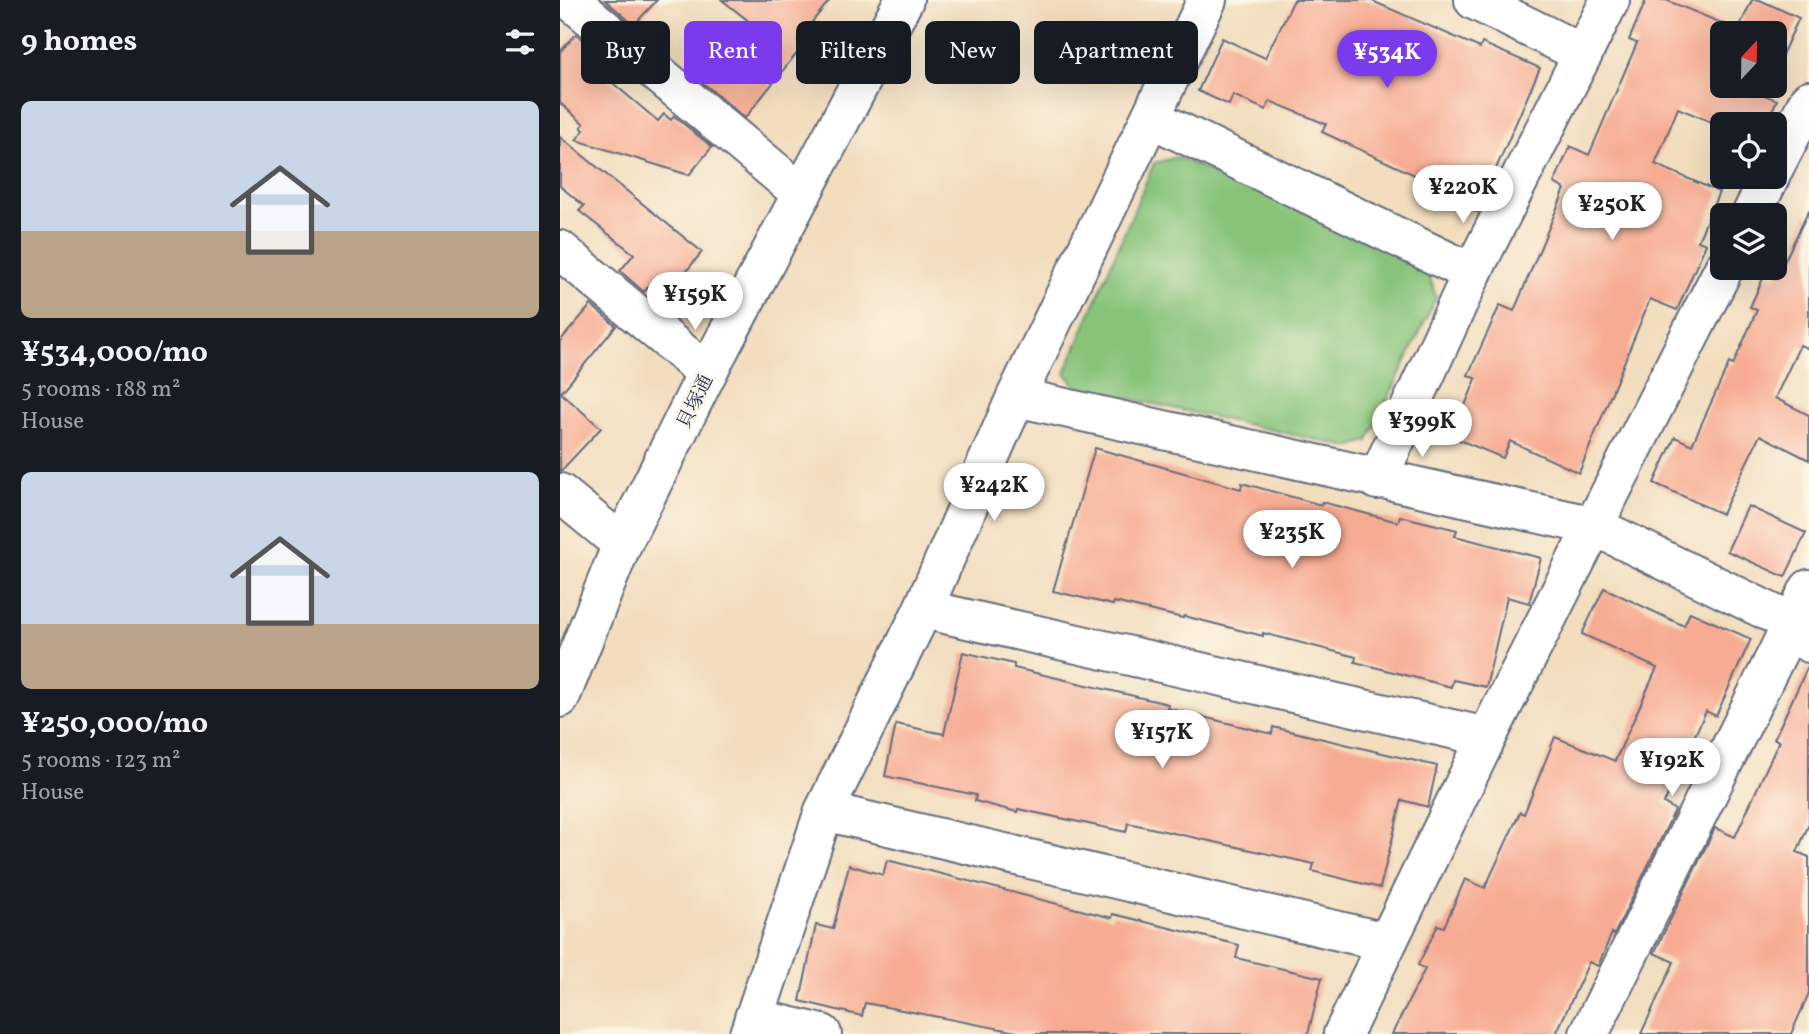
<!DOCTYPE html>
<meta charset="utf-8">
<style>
body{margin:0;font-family:Vollkorn,"Noto Serif JP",serif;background:#20242c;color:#f1f3f6;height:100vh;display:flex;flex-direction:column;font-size:26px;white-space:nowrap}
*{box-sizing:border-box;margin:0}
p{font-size:23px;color:#9ea1a6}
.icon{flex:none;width:38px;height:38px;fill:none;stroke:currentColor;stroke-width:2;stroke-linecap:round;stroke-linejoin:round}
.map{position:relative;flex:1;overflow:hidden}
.details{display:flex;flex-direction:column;background:#171b24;width:560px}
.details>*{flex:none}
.guide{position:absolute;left:21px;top:21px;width:665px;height:63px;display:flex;gap:14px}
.needle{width:46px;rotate:22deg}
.tools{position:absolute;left:1150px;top:21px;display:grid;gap:14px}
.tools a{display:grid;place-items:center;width:77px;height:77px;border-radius:10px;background:#171b24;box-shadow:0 7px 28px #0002;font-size:35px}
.price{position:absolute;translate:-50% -60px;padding:0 16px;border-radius:24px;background:#fff;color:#222;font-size:23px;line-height:46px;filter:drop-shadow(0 2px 4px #0008)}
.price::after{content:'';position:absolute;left:50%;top:42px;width:21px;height:16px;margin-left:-10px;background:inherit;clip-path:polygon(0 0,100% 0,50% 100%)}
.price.active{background:#7c3aed;color:#fff}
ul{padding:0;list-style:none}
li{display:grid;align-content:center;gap:14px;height:371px;padding:0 21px}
li span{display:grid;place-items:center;height:217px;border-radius:10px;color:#555}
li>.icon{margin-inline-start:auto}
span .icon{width:126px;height:126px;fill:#fffc;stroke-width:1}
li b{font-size:30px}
h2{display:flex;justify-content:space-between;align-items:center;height:84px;padding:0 21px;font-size:30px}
.tag{padding:0 24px;border-radius:10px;background:#171b24;box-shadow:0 7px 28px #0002;font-size:24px;line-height:63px}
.tag.active{background:#7c3aed;color:#fff}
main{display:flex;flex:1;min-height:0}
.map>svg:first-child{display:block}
.green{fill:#87c47a;stroke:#517a6c;stroke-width:2}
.building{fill:#f7ab92}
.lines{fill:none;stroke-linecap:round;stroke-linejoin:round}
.minor-casing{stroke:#666c7f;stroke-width:42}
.minor{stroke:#fff;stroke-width:38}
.labels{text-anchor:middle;stroke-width:5;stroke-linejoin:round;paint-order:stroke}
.street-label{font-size:19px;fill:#1b2f5e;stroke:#fcf5e5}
</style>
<main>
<section class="details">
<h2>9 homes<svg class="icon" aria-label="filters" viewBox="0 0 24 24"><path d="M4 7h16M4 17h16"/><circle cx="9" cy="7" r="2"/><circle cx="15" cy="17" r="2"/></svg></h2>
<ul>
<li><span style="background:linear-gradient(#c9d6e8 60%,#b9a48a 0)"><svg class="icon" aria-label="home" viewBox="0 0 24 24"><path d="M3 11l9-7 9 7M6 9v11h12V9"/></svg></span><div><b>¥534,000/mo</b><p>5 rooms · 188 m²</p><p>House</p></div></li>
<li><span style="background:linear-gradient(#c9d6e8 70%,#b9a48a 0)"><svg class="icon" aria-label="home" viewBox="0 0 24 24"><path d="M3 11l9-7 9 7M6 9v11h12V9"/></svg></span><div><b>¥250,000/mo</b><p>5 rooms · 123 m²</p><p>House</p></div></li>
</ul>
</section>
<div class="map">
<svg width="1249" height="1034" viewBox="0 0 1249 1034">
<rect width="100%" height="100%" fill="#fcf5e5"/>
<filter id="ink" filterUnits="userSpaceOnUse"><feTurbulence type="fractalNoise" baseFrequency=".0143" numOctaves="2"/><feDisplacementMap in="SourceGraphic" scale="14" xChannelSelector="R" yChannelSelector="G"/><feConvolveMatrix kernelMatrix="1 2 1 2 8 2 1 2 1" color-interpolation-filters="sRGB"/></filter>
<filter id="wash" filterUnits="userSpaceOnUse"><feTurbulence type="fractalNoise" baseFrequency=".00686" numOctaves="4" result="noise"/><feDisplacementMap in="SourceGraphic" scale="28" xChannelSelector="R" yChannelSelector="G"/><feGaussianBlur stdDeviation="1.57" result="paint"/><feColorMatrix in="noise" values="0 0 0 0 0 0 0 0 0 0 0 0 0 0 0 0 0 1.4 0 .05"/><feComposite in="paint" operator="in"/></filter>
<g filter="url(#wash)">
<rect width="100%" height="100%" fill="#f2ddbd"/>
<path class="green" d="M617,157L867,266L876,298L808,441L789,447L517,387L505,373L594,163Z"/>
<g id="blocks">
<g class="building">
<path d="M45,0H97L74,25Z"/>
<path d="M162,0H270L238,39L244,44L185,118L142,82L191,23Z"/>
<path d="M734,0H810L920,48L922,43L980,68L917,212L853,184L857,176L762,132L766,124L710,101L706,110L673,95L669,105L638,91L662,38L705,58Z"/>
<path d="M1086,0H1106L1178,30L1192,0H1200L1239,18L1214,72V33H1162V86H1208L1204,95L1217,100L1206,124H1156L1118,108L1095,164L1159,192L1138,241L1146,244L1117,310L1090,299L1019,473L950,441L943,458L892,437L916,379L908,375L940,305L954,311L1005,189L994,183L1010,146L1029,155L1077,43L1069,40Z"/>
<path d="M16,34L46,58L36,69L98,121L104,114L111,120L114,116L152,147L129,175L16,140L24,130L21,127L24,124L0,103V52Z"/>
<path d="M0,137L142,252L104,299L89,286L84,292L60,271L74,254L19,211L24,206L0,186Z"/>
<path d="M1249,210V349L1240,345L1215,398L1249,415V460L1200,435L1162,514L1094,483L1115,437L1132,445L1169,363L1173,365L1197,310L1190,307L1205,274L1216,279Z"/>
<path d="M31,305L56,326L1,393L41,428L0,472V341Z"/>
<path d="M535,448L681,489L682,483L761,505L762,502L838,522L840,516L897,530L895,536L981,558L969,603L947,597L926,687L893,680L891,687L795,662L796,657L703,633V636L624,616L623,618L554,602L553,605L493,591Z"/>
<path d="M1188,506L1246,533L1225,577L1167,551Z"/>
<path d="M1044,588L1124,626L1130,612L1191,639L1156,716L1146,711L1104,803L1115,810L1054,935L1052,933L1038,966L1029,962L996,1034H832L865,969L858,965L878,925L884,927L905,879L925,888L960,812L964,814L995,737L1055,761L1097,668L1022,634Z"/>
<path d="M403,652L454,664V668L608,704L607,708L712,734L713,727L877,766L868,807L842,800L820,888L752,871L754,864L568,823L566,832L458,809L457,812L415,801L416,795L325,776L336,724L384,734Z"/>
<path d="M1249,664V824L1237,852L1249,857V993L1231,1034H1081L1114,962L1094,953L1155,828L1175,837L1219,741L1214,739Z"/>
<path d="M327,860L552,918L553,914L679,945L676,958L762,978L748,1034H467L305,1003L302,1016L240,1001L256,925L273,929L289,865L323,875Z"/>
</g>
</g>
</g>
<g filter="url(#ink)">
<use href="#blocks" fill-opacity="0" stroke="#666c7f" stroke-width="2"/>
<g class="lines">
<defs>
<g id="minor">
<path d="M10,0L242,194"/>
<path d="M914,0L1023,54"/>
<path d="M591,118L912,273"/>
<path d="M1214,168L1249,100"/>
<path d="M1191,215L1210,177"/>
<path d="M0,250L147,373"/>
<path d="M456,397L1034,526L1232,623L1249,643"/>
<path d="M817,480L912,273L1050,0"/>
<path d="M0,493L62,544"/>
<path d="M363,609L927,737"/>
<path d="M0,698L62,544L147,373L344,0"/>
<path d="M264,811L826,942"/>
<path d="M194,1018L262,1034"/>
<path d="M189,1034L264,811L363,609L456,397L647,0"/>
<path d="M783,1034L927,737L1164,268"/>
<path d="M1029,1034L1249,589"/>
</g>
</defs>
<use href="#minor" class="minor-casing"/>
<use href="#minor" class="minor"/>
</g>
</g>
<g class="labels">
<g class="street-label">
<text transform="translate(134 401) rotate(-64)" y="7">貝塚通</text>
</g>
</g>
</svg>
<div class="tools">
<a><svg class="needle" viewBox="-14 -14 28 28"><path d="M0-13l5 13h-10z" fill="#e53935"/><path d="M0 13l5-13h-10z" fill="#9ea1a6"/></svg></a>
<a><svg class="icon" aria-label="locate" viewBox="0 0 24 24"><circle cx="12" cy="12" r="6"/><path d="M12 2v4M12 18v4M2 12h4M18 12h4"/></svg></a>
<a><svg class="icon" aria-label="layers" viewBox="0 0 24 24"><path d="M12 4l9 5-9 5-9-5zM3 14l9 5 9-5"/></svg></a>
</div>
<b class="price active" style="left:827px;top:90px">¥534K</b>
<b class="price" style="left:903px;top:225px">¥220K</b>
<b class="price" style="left:1052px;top:242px">¥250K</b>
<b class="price" style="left:135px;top:332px">¥159K</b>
<b class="price" style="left:862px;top:459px">¥399K</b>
<b class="price" style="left:434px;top:523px">¥242K</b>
<b class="price" style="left:732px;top:570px">¥235K</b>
<b class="price" style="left:602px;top:770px">¥157K</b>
<b class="price" style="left:1112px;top:798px">¥192K</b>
<div class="guide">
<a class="tag">Buy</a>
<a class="tag active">Rent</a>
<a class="tag">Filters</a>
<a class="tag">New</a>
<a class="tag">Apartment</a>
</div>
</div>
</main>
